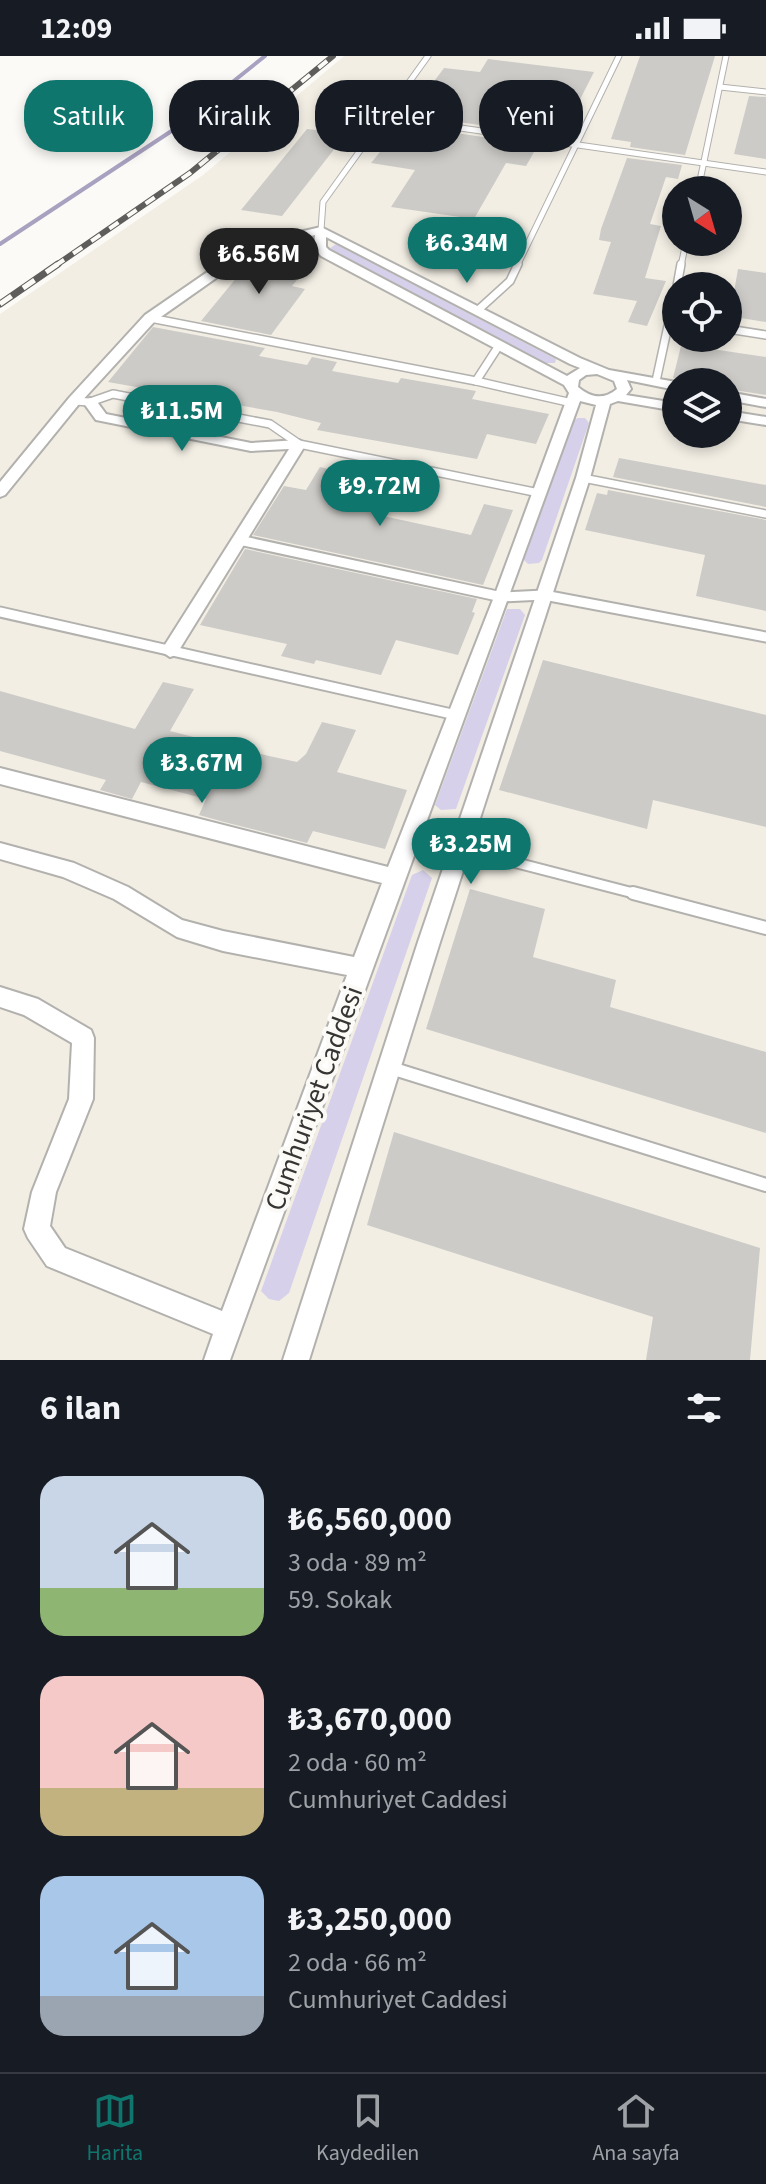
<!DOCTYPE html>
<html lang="tr">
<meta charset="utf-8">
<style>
body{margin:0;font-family:"Source Sans 3",sans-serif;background:#242831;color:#f1f3f6;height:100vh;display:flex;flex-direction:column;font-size:30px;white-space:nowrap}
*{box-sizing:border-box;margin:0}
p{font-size:26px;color:#9ea1a6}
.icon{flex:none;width:44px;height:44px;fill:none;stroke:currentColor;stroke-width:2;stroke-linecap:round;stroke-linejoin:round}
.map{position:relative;height:1304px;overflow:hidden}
.details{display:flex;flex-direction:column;background:#171b24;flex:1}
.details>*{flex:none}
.banner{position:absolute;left:24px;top:24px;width:718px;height:72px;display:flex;gap:16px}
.needle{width:52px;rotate:143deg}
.buttons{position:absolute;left:662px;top:120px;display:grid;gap:16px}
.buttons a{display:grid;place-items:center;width:80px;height:80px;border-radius:50%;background:#171b24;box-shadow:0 4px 12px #0003;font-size:40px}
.price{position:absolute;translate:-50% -68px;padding:0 18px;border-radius:28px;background:#0f766e;color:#fff;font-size:26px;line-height:52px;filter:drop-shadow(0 2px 4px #0008)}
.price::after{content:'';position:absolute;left:50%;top:48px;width:24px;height:18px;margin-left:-12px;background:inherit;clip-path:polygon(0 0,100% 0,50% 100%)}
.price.active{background:#222;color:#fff}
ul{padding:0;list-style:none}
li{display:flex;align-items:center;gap:24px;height:200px;padding:0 40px}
li span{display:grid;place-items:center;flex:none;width:224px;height:160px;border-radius:24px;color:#555}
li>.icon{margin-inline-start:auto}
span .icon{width:96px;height:96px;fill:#fffc;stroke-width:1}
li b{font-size:34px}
h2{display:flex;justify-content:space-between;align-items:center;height:96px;padding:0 40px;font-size:34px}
.pill{padding:0 28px;border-radius:32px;background:#171b24;box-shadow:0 4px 12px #0003;font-size:28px;line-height:72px}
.pill.active{background:#0f766e;color:#fff}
.status{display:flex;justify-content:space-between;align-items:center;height:56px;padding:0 40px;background:#171b24;direction:ltr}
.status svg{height:22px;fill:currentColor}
.menu{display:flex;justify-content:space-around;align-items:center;height:112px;border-top:2px solid #363941;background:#171b24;font-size:22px;color:#9ea1a6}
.menu a{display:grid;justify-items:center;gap:4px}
.menu .active{color:#0f766e}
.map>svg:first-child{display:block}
.built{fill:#f2eee4;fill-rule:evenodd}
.green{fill:#d6d0ea}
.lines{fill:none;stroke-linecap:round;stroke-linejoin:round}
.stream{stroke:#a8a1c0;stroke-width:4}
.building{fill:#cccbc7}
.service-far3-casing{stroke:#b2b1ae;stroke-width:7}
.service-far2-casing{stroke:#b2b1ae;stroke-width:10}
.service-far1-casing{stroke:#b2b1ae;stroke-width:13}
.service-casing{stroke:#b2b1ae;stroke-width:16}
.minor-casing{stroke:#b2b1ae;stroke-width:4}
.service-far3{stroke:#fff;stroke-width:5}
.service-far2{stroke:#fff;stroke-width:7}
.service-far1{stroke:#fff;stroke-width:9}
.service{stroke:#fff;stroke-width:12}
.minor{fill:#fff;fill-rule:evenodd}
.rail-far1-casing{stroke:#5e5d5c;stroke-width:6}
.rail-casing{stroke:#5e5d5c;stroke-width:7}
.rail-far1{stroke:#fbfaf6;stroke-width:4;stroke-dasharray:11;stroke-linecap:butt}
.rail{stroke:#fbfaf6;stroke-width:5;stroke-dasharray:14;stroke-linecap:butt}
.labels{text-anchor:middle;stroke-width:8;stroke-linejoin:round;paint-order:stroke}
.near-street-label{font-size:28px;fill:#363534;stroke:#fbfaf6}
</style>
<div class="status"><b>12:09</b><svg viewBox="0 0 49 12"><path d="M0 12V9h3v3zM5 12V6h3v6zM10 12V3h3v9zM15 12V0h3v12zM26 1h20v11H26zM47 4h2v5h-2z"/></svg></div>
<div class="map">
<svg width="766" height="1304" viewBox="0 0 766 1304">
<rect width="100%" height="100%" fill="#fbfaf6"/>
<path class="built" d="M344,0H766V1304H0V258L203,119ZM676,134H728V186H676ZM676,230H728V282H676ZM676,326H728V378H676Z"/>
<g class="green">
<path d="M336,188L556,303L555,307H542L329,193Z"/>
<path d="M578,362H585L589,367L542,504L539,507L528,508L523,503L572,365Z"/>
<path d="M507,553H520L525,559L456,753L441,754L435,749Z"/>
<path d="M423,814L432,822L289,1237L279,1245L269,1243L261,1235L412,819Z"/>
</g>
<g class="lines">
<path class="stream" d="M0,188L170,76L265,0"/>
</g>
<g class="building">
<path d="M640,0H715L685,99L630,91L631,86L611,83Z"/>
<path d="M488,3L594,16L567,69L551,66L544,78L409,59L444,12L480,16Z"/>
<path d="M355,28L382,32L282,160L241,154L307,73L316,74Z"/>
<path d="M749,40L766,41V103L734,98Z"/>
<path d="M402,69L538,89L526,110L506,107L474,163L391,151L415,114L371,107Z"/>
<path d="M627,102L682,109L678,123L666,121L650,168L661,170L645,222L666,225L647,270L628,266L637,245L593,238L611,186L599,184L601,173Z"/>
<path d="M256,198L310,208L292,230L305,233L271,279L201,265Z"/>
<path d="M738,213L766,217V266L728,260V235L734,236Z"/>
<path d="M153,271L265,292L259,300L307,309L312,301L337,306L332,315L398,327L401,322L476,335L472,343L549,358L536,388L487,378L477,403L317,374L321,367L277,356L108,326Z"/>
<path d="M683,282H708L705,292L766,301V339L728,333V326H690L673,322Z"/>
<path d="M619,402L766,429V451L613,421Z"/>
<path d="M320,411L399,429L383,460L471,479L484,448L513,454L483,529L253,479L284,430L306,434Z"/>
<path d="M608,434L766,464V555L696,540L705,499L585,474L597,437L607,439Z"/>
<path d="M245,493L477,543L472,556L475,557L458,599L396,584L381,619L316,604L314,608L281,600L287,588L200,569Z"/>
<path d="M543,604L766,659V771L653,744L647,773L499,734Z"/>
<path d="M163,626L194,633L170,675L269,700L297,706L306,698L322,666L356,674L337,716L407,734L385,793L313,775L307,787L224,766L199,759L206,743L141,726L132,743L100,734L106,724L0,695V635L135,673Z"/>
<path d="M470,833L545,853L533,901L616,924L610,951L766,996V1077L426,973Z"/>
<path d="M394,1076L760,1192L750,1304H646L653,1261L367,1169Z"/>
</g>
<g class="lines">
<defs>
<g id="service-far3">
<path d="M720,31L766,36"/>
<path d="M384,61L766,116"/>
<path d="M698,134L726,0"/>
<path d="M321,174L323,146L428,0"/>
<path d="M517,210L619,0"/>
<path d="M681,210L686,186"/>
</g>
<g id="service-far2">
<path d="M677,230L681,208"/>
<path d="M477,255L510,225L518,208"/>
<path d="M150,262L476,325L572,347"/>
<path d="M728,273L766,279"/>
<path d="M476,325L498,291"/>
<path d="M656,325L676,233"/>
<path d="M74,345L90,346L113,338L270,368L299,388L539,437"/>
<path d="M583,422L766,458"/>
</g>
<g id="service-far1">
<path d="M239,484L502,541L544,539L766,581"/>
<path d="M0,556L456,659"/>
<path d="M409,779L641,839"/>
</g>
<g id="service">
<path d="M633,837L766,872"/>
<path d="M391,1012L766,1129"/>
</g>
<g id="minor">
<path d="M321,171L580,302L609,314L676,326V334L627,324L631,333L626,339L676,347V355L618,345L610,348L590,422L440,886L309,1304H283L418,886L576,422L596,349L580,345L230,1304H204L213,1278L47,1210L28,1182L24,1173L32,1136L69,1043L72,987L24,959L0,951V931L38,943L91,974L94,982L93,1043L56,1136L50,1170L65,1192L222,1255L347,919L223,895L177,881L114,843L63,821L0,803V787L74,807L128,831L182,864L223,875L354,901L382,827L0,728V712L388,811L494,541L569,337L564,329L321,200L314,191L315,179L256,194L155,265L79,348L5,439L0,441V426L69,342L145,259L248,188ZM326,181L570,308L580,312L567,320L329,194L326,191ZM597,318L614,325L617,333C604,344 591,342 578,331L579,324L586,319Z"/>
<path d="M728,336L766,343V351L728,344Z"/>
<path d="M90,342L95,343L106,358L251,387L299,384L306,388L176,599L170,601L161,595L289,393L251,395L96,364L83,346Z"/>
<path d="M728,355L766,361V369L728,363Z"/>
</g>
</defs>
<use href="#service-far3" class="service-far3-casing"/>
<use href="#service-far2" class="service-far2-casing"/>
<use href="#service-far1" class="service-far1-casing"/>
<use href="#service" class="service-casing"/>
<use href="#minor" class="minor-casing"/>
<use href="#service-far3" class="service-far3"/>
<use href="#service-far2" class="service-far2"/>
<use href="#service-far1" class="service-far1"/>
<use href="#service" class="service"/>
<use href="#minor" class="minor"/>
<defs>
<path id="rail-far1" d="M55,210L190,117L333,0"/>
<path id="rail" d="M0,248L58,208"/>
</defs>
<use href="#rail-far1" class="rail-far1-casing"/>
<use href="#rail" class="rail-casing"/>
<use href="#rail-far1" class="rail-far1"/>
<use href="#rail" class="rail"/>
</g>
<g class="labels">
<g class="near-street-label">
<text transform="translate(313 1042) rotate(-70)" y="10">Cumhuriyet Caddesi</text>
</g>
</g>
</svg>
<div class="buttons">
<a><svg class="needle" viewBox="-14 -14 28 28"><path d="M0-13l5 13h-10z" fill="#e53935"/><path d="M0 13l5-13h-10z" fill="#9ea1a6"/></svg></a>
<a><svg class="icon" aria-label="locate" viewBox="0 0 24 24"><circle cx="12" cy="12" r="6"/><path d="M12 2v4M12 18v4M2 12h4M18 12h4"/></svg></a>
<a><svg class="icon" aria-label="layers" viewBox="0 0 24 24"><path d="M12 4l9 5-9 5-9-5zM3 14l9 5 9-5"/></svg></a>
</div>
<b class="price" style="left:467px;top:229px">₺6.34M</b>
<b class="price active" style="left:259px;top:240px">₺6.56M</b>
<b class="price" style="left:182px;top:397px">₺11.5M</b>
<b class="price" style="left:380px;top:472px">₺9.72M</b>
<b class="price" style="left:202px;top:749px">₺3.67M</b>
<b class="price" style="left:471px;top:830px">₺3.25M</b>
<div class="banner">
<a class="pill active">Satılık</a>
<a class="pill">Kiralık</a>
<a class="pill">Filtreler</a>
<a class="pill">Yeni</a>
</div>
</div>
<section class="details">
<h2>6 ilan<svg class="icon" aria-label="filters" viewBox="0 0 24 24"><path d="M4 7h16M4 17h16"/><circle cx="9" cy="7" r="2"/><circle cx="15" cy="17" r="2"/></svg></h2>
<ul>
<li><span style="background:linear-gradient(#c9d6e8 70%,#8fb573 0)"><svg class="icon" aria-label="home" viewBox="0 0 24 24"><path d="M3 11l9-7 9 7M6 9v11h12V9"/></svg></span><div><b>₺6,560,000</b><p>3 oda · 89 m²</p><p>59. Sokak</p></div></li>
<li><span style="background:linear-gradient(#f6c9c9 70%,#c2b280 0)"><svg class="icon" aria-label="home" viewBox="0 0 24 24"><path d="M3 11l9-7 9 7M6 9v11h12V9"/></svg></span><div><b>₺3,670,000</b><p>2 oda · 60 m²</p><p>Cumhuriyet Caddesi</p></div></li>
<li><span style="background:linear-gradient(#a9c7e8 75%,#9aa5b1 0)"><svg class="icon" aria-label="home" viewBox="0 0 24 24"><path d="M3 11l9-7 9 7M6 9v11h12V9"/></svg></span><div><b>₺3,250,000</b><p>2 oda · 66 m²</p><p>Cumhuriyet Caddesi</p></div></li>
</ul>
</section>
<nav class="menu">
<a class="active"><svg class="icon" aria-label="map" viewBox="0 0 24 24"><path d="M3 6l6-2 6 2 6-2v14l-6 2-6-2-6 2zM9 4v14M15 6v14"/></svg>Harita</a>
<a><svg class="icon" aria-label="saved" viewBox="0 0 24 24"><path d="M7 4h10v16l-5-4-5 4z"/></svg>Kaydedilen</a>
<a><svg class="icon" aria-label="home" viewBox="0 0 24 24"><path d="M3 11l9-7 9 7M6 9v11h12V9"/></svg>Ana sayfa</a>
</nav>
